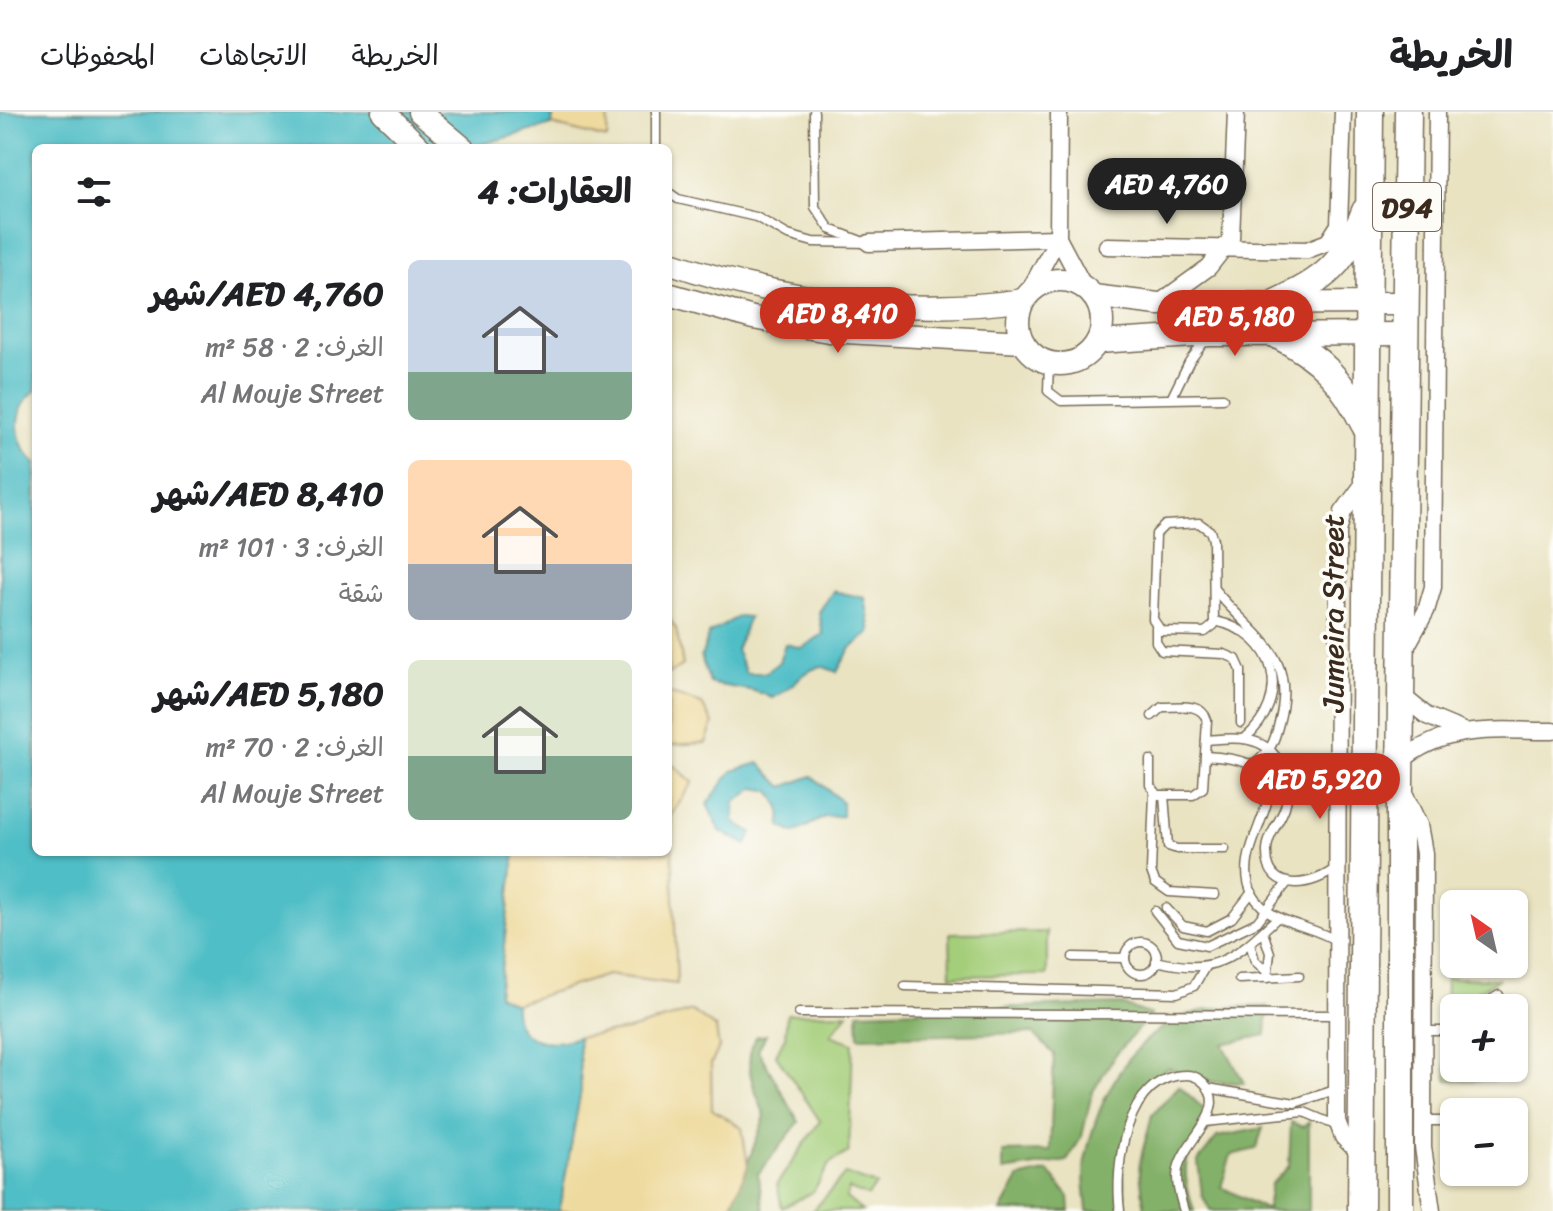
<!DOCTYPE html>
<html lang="ar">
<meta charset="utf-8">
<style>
body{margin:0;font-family:Sriracha,"Playpen Sans Arabic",sans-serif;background:#f6f6f6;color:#202124;direction:rtl;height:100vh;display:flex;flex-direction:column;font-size:30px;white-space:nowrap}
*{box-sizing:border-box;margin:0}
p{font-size:26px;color:#757577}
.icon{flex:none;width:44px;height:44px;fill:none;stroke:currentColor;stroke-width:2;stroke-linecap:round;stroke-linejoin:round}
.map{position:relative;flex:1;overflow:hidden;direction:ltr}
.details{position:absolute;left:32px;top:32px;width:640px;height:712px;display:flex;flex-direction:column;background:#fff;border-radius:12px;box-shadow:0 2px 6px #0004;direction:rtl}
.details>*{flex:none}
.needle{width:52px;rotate:326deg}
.tools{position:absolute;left:1440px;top:778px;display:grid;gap:16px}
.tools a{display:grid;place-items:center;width:88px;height:88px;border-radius:12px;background:#fff;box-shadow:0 2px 6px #0004;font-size:40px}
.price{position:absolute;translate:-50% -68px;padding:0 18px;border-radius:28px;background:#c8321e;color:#fff;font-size:26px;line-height:52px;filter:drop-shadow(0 2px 4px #0008)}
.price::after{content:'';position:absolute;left:50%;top:48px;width:24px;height:18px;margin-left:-12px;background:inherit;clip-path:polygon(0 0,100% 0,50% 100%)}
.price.selected{background:#222;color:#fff}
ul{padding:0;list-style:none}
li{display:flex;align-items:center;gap:24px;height:200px;padding:0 40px}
li span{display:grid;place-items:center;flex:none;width:224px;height:160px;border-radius:12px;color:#555}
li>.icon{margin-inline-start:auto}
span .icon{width:96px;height:96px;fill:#fffc;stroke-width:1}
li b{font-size:34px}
h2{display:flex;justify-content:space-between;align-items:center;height:96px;padding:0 40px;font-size:34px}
header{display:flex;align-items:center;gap:48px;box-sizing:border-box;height:112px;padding:0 40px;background:#fff;border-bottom:2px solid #e0e0e0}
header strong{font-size:38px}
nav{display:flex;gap:44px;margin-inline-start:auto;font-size:28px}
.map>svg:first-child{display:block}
.green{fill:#a4ce79;stroke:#707c4c;stroke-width:2}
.forest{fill:#83b169;stroke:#5f6e44;stroke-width:2}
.sand{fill:#eeda9e;stroke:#94825e;stroke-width:2}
.water{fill:#4fbec6;stroke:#457472;stroke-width:2}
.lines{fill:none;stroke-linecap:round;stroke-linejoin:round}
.lane-casing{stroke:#786b57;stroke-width:11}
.street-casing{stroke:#786b57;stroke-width:19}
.secondary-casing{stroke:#786b57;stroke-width:25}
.primary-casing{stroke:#786b57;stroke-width:29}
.lane{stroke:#fff;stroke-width:8}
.street{stroke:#fff;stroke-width:16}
.secondary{stroke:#fff;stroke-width:22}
.primary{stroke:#fff;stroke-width:26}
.labels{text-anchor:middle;stroke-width:7;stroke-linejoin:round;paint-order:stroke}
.shield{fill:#fdfcf7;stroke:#75695f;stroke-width:2}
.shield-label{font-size:28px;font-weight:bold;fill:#3b2a1e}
.street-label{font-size:30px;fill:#3b2a1e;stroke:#fdfcf7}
</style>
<header>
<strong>الخريطة</strong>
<nav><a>الخريطة</a><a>الاتجاهات</a><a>المحفوظات</a></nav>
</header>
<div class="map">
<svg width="1553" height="1099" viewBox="0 0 1553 1099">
<rect width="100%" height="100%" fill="#fdfcf7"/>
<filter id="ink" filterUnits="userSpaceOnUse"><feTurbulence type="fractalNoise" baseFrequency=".0125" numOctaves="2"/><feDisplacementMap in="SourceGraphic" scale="16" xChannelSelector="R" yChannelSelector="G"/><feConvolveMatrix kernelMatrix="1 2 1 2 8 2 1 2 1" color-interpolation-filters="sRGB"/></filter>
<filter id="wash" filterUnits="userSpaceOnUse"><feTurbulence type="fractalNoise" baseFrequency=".006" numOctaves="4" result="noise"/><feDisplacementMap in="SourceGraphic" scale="32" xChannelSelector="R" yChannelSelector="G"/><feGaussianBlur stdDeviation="1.8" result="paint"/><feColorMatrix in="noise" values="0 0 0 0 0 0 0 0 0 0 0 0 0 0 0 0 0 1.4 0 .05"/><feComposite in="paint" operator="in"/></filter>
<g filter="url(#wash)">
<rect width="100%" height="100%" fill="#e9e3c2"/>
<g class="green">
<path d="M1047,820V863L951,864L950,821Z"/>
<path d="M1446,866L1499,867L1478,878L1464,896H1454V908H1445Z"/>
<path d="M848,901L830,923L853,931L849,1040L830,1051L813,1080L782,1096L777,1072L820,1009L776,943L785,925L787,902Z"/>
<path d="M1445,929H1454V956H1496L1494,969L1447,968Z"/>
<path d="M845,1062L876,1073L868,1084L849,1077L846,1086L862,1099H813Z"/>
</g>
<g class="forest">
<path d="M1120,892L1151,903L1115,943L1092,981L1082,1024L1067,1049L1003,1059V1040L1050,1039L1054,942L1033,921L859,925L858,900Z"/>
<path d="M1268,894L1266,923L1223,932L1244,971L1213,970L1167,956L1137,986L1121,1038L1126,1099H1087C1086,1083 1082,1065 1085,1049C1098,984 1134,912 1206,898C1225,894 1248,895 1268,894Z"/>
<path d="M766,923L758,938L799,1010L758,1062L764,1099H730L765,1004C754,975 742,955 755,925Z"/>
<path d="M1179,974L1218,1010C1181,1042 1180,1053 1194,1099H1145L1139,1053L1152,1003Z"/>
<path d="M1291,1010L1303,1015L1309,1010V1099H1210L1202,1083L1198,1049L1217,1025L1263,1016L1256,1037L1231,1043L1221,1075L1267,1098L1271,1072L1289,1054Z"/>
<path d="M1048,1059L1069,1085L1070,1099H1001L1019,1066Z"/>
</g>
<g class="sand">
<path d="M553,0H608L607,27L552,13Z"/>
<path d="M668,505L676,517L683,553L668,562Z"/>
<path d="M668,581L702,592L713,611L706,631L668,633Z"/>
<path d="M668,649L693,670L671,703L677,872L607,863L515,892L498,884L515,740H668Z"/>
<path d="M692,899L716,916L719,936L711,952L712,997L742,1016L748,1054L729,1099H559L581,978L578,925L629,918Z"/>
</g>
<g class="water">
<path d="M0,0H553L552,13L468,36H36V278C11,298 13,330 36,351V740H515L498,883L515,892C513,932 549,935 578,925L581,978L559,1099H0Z"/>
<path d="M833,479L865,486L871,520L850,537L837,560L821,554C794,563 795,577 772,586C752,575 732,577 710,571L701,545L709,522L739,504L749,505L736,538L746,561H766L779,550L785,532L802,536L823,522L819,500Z"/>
<path d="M759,651L783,675L812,664L842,690V704L825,705L794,721L781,714L780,695L770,679L755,676L735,690L734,710L752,720L747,733L720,719L707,692L732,659Z"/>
</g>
</g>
<g filter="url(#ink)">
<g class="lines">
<defs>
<g id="lane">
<path d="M656,0V36"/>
<path d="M814,0L815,95L830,117L861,129"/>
<path d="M668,80L678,87L756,105L788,123L813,130L869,131"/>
<path d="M1049,251L1048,279L1061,289L1223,286"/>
<path d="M1172,285L1189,250L1206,227"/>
<path d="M1199,411L1210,419L1213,428L1214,513L1205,520L1161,519L1153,507L1156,422L1165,413Z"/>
<path d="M1215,478C1253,525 1298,540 1279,611C1274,631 1271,639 1254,652"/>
<path d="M1215,509C1277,522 1293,586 1244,627"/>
<path d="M1156,515V530L1162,539L1224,542L1236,547L1241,558V611"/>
<path d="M1206,628C1220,627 1236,625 1249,628C1279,634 1294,668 1285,695C1280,711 1266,724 1267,741C1267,783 1315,774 1337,755"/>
<path d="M1205,644C1335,651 1221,726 1253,783C1270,813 1312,812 1338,830"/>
<path d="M1150,648V673L1158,683H1193L1203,676L1207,608C1201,590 1179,595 1162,595L1152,604"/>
<path d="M1154,681L1151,759L1155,770L1169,780L1215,783"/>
<path d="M1164,683L1168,734L1177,737H1225"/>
<path d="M1166,796L1183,814L1207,819L1232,806L1252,780"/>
<path d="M1155,799L1178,828L1207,834L1257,810L1287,771"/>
<path d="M1263,820L1270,841L1267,866"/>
<circle cx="1141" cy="846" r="16"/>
<path d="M1250,831L1255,849L1266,859"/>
<path d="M1073,845L1125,846"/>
<path d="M1156,849C1217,864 1234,846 1278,805"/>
<path d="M1239,867L1299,864"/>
<path d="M905,874L1177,881L1194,874L1205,855"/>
<path d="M1477,896L1499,883"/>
<path d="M799,901L1338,903"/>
<path d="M1424,919H1454"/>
<path d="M1208,976L1295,991L1338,977"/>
<path d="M1424,1009H1454"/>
<path d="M1205,1010L1304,1000L1335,1013"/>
<path d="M1120,1099C1114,1055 1125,963 1186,963C1196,963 1206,970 1210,980C1221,1005 1183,1031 1178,1057C1175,1071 1180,1085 1184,1099"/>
</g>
<g id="street">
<path d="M1059,0L1058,126L1084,175"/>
<path d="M869,131L1058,126"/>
<path d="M1107,134L1307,138L1328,130L1339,113L1343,0"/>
<path d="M1027,183L1058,126"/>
<path d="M1158,192L1209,155L1231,127L1236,0"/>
<path d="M1404,539L1426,499L1433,475L1437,0"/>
<path d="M1401,583L1427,604L1463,619"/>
<path d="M1400,650C1446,611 1497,619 1553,619"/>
<path d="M1404,681L1419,713L1424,741L1423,1035L1432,1099"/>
<path d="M1362,1044L1343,1025L1337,1009L1338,420L1343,400L1365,370"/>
</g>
<g id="secondary">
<path d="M383,0L420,36"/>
<path d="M420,0L463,36"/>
<path d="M668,150C778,188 908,205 1024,188"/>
<circle cx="1060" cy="210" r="42"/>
<path d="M668,182L753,206L829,219L1023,230"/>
<path d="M1093,184L1158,192L1406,191"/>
<path d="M1097,230L1210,223L1406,222"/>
</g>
<g id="primary">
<path d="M1275,191C1326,167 1344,153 1365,99"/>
<path d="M1277,223C1320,245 1343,269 1364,312"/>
<path d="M1361,1099L1370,0"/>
<path d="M1400,1099V673L1408,0"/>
</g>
</defs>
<use href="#lane" class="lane-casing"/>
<use href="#street" class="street-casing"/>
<use href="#secondary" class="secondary-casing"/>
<use href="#primary" class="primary-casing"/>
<use href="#lane" class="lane"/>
<use href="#street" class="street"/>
<use href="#secondary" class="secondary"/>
<use href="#primary" class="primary"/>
</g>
</g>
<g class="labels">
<rect class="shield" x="1373" y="71" width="68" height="48" rx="6"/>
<g class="shield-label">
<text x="1407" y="105">D94</text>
</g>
<g class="street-label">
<text transform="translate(1333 501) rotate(-90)" y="10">Jumeira Street</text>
</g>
</g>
</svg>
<div class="tools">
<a><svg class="needle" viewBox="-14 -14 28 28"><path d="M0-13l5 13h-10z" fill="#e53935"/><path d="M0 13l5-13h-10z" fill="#757577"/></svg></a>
<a>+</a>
<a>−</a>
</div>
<b class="price selected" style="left:1167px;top:114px">AED 4,760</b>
<b class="price" style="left:838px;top:243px">AED 8,410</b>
<b class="price" style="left:1235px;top:246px">AED 5,180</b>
<b class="price" style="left:1320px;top:709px">AED 5,920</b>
<section class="details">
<h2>العقارات: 4<svg class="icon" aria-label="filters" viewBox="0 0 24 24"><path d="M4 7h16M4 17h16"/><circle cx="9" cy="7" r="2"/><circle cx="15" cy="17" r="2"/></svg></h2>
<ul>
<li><span style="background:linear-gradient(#c9d6e8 70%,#7fa58c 0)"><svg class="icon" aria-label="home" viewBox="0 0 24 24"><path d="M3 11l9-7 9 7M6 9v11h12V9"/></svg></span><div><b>AED 4,760/شهر</b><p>الغرف: 2 · 58 m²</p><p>Al Mouje Street</p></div></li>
<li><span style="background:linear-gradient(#ffd9b3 65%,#9aa5b1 0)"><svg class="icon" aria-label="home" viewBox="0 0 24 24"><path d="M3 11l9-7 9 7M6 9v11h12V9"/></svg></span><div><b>AED 8,410/شهر</b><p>الغرف: 3 · 101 m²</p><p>شقة</p></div></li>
<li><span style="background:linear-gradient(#dfe7d0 60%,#7fa58c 0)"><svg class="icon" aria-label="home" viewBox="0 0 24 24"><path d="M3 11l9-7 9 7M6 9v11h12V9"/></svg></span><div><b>AED 5,180/شهر</b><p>الغرف: 2 · 70 m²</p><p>Al Mouje Street</p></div></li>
</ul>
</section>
</div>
